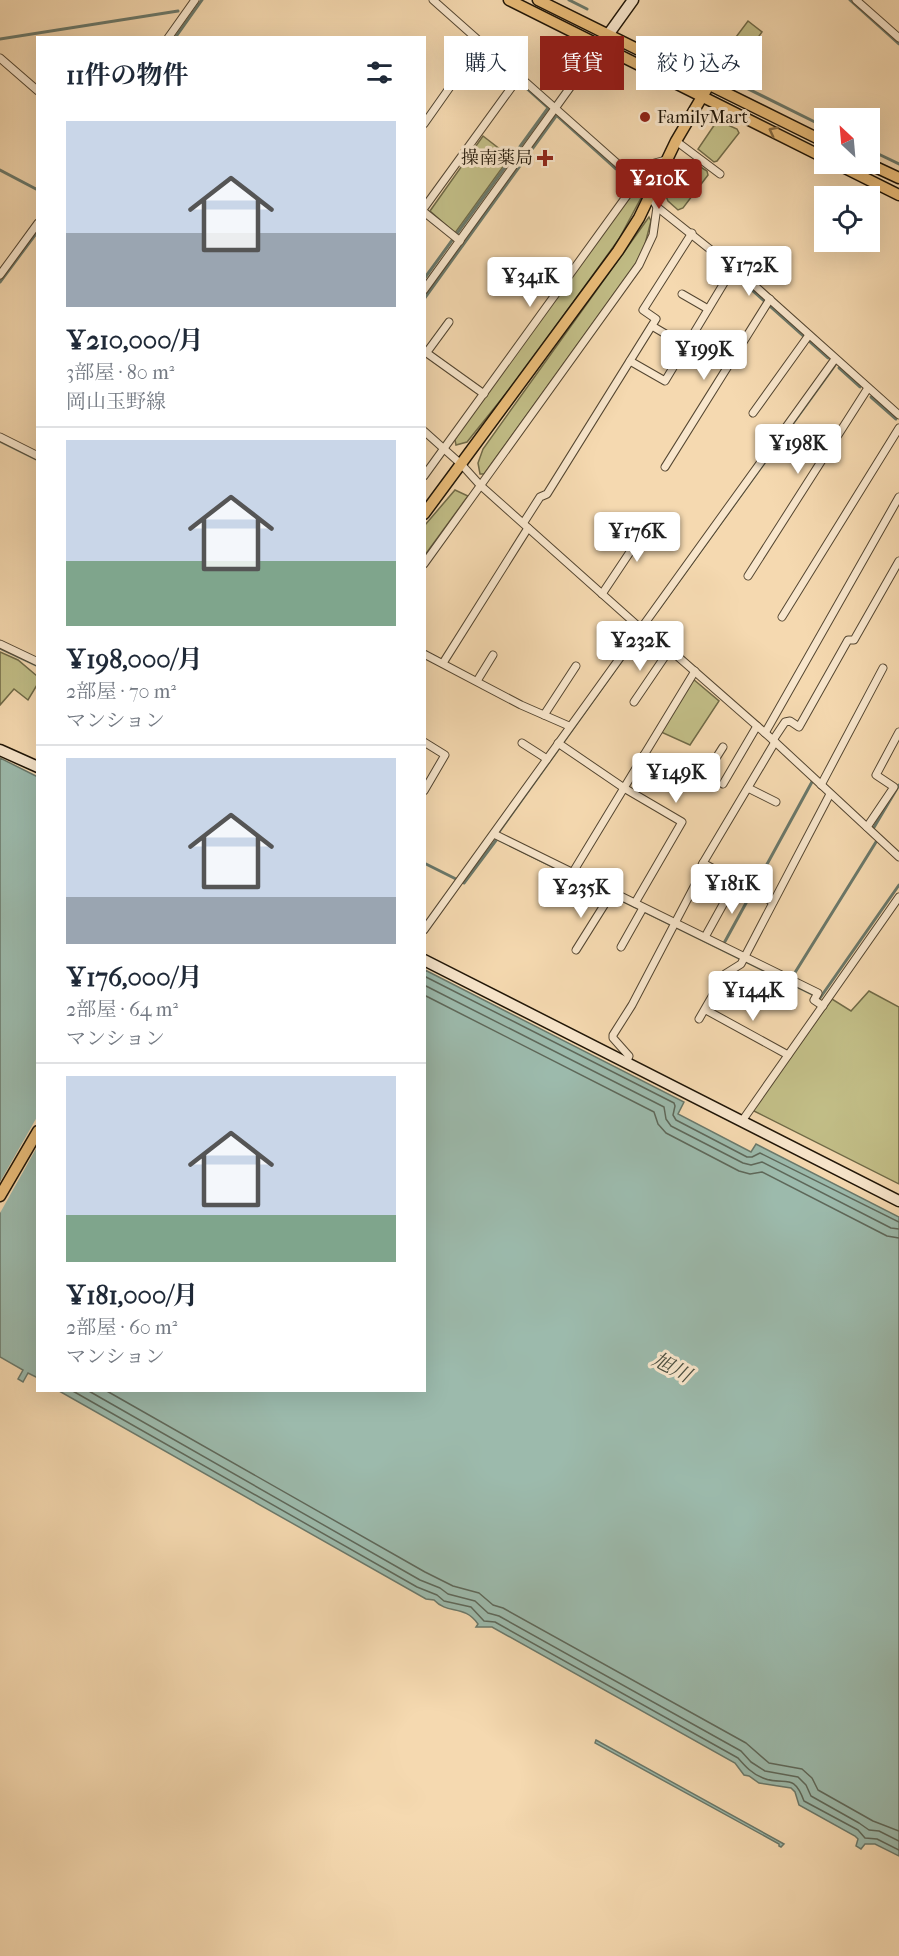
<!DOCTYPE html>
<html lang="ja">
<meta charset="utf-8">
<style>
body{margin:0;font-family:"IM FELL French Canon","Noto Serif JP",serif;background:#f6f6f7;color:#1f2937;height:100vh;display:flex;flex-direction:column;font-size:22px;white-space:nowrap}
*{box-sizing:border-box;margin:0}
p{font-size:20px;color:#747a83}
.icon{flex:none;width:33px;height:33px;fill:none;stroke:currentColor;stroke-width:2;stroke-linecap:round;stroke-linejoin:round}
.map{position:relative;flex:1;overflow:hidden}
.sheet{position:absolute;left:36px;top:36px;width:390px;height:1356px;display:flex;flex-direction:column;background:#fff;border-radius:0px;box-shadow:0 6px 24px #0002}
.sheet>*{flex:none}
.guide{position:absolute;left:444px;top:36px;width:364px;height:54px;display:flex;gap:12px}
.needle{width:39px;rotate:334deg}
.controls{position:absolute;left:814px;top:108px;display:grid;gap:12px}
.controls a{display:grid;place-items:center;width:66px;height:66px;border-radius:0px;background:#fff;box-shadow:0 6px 24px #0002;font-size:30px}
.price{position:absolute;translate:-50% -51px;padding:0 14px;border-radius:6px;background:#fff;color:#222;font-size:20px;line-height:39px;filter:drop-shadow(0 2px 3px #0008)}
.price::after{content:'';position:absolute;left:50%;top:36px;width:18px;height:14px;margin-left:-9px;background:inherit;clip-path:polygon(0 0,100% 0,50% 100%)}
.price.current{background:#8f2418;color:#fff}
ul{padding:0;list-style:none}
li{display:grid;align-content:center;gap:12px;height:318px;padding:0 30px}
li+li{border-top:2px solid #e0e1e3}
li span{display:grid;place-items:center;height:186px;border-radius:0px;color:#555}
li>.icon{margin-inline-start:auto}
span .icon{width:108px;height:108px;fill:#fffc;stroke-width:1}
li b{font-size:26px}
h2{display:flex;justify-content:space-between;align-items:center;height:72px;padding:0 30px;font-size:26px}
.pill{padding:0 21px;border-radius:0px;background:#fff;box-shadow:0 6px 24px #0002;font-size:21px;line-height:54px}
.pill.current{background:#8f2418;color:#fff}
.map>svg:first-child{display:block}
.green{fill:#c2be87;stroke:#706a47;stroke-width:1.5}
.water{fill:#9cbaac;stroke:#6a786a;stroke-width:1.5}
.pier{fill:#f5d9b0}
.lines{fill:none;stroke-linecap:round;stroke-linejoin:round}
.shore{stroke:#5e685a;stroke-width:1.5}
.stream{stroke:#6a786a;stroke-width:3}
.street-casing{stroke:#544631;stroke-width:9}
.secondary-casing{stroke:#1f1507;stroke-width:13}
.primary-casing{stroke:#1f1507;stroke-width:13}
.street{stroke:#f8e6cc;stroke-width:7}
.secondary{stroke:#f8e6cc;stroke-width:10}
.primary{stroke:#eabc78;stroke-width:10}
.oneway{stroke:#846840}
.poi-dot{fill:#8f2418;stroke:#f8e6cc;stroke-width:2}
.labels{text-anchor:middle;stroke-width:6;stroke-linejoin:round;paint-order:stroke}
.poi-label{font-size:18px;fill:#1f1507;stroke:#f8e6cc;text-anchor:start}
.water-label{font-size:20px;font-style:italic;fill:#4b4f41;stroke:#f8e6cc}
</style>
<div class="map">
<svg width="899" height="1956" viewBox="0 0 899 1956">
<rect width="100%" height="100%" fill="#f5d9b0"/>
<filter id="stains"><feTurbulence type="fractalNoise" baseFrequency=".00333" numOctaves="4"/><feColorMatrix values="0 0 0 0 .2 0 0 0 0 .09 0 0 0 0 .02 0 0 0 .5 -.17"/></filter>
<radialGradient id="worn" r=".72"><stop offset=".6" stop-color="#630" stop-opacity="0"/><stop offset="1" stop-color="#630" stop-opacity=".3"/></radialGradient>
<g class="green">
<path d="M748,21L762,32L729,78L712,69Z"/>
<path d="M721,122L737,129L739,133L717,161L714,162L698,149L715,124Z"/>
<path d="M483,136L510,157L455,233L430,211Z"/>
<path d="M691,161L707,171L708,175L683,208L678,210L668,201L666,196Z"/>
<path d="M654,166L657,168L619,239L516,381L467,442L456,445L455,440L459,433L614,218Z"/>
<path d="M649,217L651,221L644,248L635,265L484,474H480L478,463L483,449Z"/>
<path d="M455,490L468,496L425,555V525Z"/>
<path d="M0,652L18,660L37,676V685L28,700L14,689L0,705Z"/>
<path d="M693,679L719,701L690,745L661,732Z"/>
<path d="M869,991L899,1007V1184L754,1111V1108L832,999L851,1011Z"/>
</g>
<g class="water">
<path d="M0,758L38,777V1378L28,1373L23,1382L18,1379L23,1370L0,1357Z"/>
<path d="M425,970L684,1102L678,1114L751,1152L756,1144L899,1217V1856L875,1844H865L861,1849L856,1846L858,1839L855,1836L799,1805L795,1792L791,1788L759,1783L749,1776L744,1775L735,1763L492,1627H476L478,1624C464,1604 448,1615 434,1600L426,1599L59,1391L424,1390Z"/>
<path d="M596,1740L784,1844L781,1847L779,1846V1844L595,1743Z"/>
</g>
<path class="pier" d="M37,1117V1147L0,1213V1182Z"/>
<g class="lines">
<g class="shore">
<path d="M424,976L674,1103L675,1106L673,1115L676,1120L747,1157H752L760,1153L899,1222"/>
<path d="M424,985L664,1107L666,1119L671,1126L743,1163L751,1165L762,1162L891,1228L899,1229"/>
<path d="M424,995L654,1112L658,1124L666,1133L739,1171L750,1174L762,1172L887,1236L899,1238"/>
<path d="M71,1390L417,1587L437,1595L444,1601L471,1607L484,1621L495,1622L738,1758C745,1766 752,1774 763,1778C785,1787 793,1771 804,1801L858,1830L865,1838L877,1839L899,1850"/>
<path d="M87,1390L420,1580L440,1588L448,1594L475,1601L488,1613L499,1616L741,1751L751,1762L765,1771L798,1777L806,1785L811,1796L859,1823L869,1830L879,1831L899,1841"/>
<path d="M105,1390L425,1572L453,1586L479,1593L493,1605L503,1608L746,1743L769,1763L802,1769L812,1778L818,1790L873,1821L899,1831"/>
</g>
<g class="stream">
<path d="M569,0L587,9"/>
<path d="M850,0L899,44"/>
<path d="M175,38L202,0"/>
<path d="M0,39L178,11"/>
<path d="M491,56L616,169"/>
<path d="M712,71L825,127"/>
<path d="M870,150L899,164"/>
<path d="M0,170L36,189L38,187"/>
<path d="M424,279L548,108"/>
<path d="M0,282L38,231"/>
<path d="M744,283L828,358"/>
<path d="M424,299L556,116"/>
<path d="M839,368L860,387"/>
<path d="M871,397L896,419"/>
<path d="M0,441L38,460"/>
<path d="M657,611L835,365"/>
<path d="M0,648L38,666"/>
<path d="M873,829L899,785"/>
<path d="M496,836L632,646"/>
<path d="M424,863L464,883L497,839L820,998L899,885"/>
<path d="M754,888L813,780L811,779"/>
<path d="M723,945L751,894"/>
<path d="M791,979L876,842"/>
</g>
<defs>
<g id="street">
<path d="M433,0L618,164L636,183"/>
<path d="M856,0L899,38"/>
<path d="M168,38L195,0"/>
<path d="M0,58L38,91"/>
<path d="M424,124L481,43"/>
<path d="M676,141L720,174"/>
<path d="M651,197L657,207L746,278L899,415"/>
<path d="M424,208L519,77"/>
<path d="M424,212L460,241"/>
<path d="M0,275L38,223"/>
<path d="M424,290L600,46"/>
<path d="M682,294L708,309"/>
<path d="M652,326L686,346"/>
<path d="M424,351L484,394"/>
<path d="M427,352L449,322"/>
<path d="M630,361L665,381L733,268"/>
<path d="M753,413L809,335"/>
<path d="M424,431L462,465L480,485L638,626H643L773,740L899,857"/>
<path d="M0,437L38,456"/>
<path d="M665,467L770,299"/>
<path d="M424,476L636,183L651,164L666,160"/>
<path d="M524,522L540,497L547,494L656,319L643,310L692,233"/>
<path d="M626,524L642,534"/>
<path d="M424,564L639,265L653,235L657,207"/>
<path d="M748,576L868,388"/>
<path d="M602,594L652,519"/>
<path d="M782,617L899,428"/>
<path d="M0,644L38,662"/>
<path d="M424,654L521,705L569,726"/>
<path d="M443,663L528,528"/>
<path d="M477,681L493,655"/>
<path d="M634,702L670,649"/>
<path d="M544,715L576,666"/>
<path d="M765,733L899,497"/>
<path d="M773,740L785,722L790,721L799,727L848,640H854L899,561"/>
<path d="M424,742L445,755L424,791"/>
<path d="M522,743L547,759"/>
<path d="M558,743L624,788L682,822L635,903"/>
<path d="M644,755L699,785L723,747"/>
<path d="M723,784L757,726"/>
<path d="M821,785L883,668"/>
<path d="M748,788L776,802"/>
<path d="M867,827L894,787L876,775L899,732"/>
<path d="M494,834L818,993L814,1000L823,1006"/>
<path d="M703,863L775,742"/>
<path d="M573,872L695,671"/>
<path d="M424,930L835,359"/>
<path d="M705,937L736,881"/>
<path d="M621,947L643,908"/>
<path d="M576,950L613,891"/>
<path d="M706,1010L788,1055"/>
<path d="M699,1019L725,974L741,964L830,794"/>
<path d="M626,1063L629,1056L613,1038V1035L632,1005L697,881V875L703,863L773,902"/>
<path d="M742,1121L899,897"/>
</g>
<g id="secondary">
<path d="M600,46L633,0"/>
<path d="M0,750L38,767"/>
<path d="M424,960L899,1201"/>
</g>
<g id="primary">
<path d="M509,0L825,158"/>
<path d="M538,0L825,142"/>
<path d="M837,164L899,195"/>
<path d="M869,164L899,178"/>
<path d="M424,514L618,251L639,218L676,141L709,85"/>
<path d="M0,1196L38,1131"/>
</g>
</defs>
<use href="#street" class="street-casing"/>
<use href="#secondary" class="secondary-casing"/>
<use href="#primary" class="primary-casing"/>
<use href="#street" class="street"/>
<use href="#secondary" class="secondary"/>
<use href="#primary" class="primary"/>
</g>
<defs><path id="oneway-chevron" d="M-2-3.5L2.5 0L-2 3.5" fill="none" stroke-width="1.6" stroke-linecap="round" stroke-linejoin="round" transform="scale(1.5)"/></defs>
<use class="oneway" href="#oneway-chevron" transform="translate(773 131) rotate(-153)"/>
<g class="poi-dot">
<circle cx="645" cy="117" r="6"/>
<path d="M542 149h6v6h6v6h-6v6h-6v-6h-6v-6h6z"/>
</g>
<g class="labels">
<g class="poi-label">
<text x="657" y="123">FamilyMart</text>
<text x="533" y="164" text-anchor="end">操南薬局</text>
</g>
<g class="water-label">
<text transform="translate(672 1367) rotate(28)" y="7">旭川</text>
</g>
</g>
<rect width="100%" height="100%" filter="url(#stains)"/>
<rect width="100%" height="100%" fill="url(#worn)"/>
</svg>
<div class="controls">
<a><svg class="needle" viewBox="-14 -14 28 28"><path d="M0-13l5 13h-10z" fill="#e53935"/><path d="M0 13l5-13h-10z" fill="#747a83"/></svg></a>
<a><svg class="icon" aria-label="locate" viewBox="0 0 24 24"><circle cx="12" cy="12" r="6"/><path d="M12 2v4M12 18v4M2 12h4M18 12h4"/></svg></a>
</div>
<b class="price current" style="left:659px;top:210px">¥210K</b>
<b class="price" style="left:749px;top:297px">¥172K</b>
<b class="price" style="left:530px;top:308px">¥341K</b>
<b class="price" style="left:704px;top:381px">¥199K</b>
<b class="price" style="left:798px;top:475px">¥198K</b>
<b class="price" style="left:637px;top:563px">¥176K</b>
<b class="price" style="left:640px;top:672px">¥232K</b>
<b class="price" style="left:676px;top:804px">¥149K</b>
<b class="price" style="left:732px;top:915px">¥181K</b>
<b class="price" style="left:581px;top:919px">¥235K</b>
<b class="price" style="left:753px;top:1022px">¥144K</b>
<div class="guide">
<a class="pill">購入</a>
<a class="pill current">賃貸</a>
<a class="pill">絞り込み</a>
</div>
<section class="sheet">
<h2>11件の物件<svg class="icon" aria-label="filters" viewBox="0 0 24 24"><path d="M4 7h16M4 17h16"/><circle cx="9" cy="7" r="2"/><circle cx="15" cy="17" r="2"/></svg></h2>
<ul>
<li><span style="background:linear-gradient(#c9d6e8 60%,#9aa5b1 0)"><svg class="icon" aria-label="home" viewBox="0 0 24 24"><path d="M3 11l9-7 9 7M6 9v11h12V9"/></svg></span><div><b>¥210,000/月</b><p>3部屋 · 80 m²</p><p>岡山玉野線</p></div></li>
<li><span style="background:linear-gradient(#c9d6e8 65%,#7fa58c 0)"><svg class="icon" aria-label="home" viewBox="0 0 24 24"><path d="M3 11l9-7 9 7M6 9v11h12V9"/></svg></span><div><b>¥198,000/月</b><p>2部屋 · 70 m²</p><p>マンション</p></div></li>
<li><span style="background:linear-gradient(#c9d6e8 75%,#9aa5b1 0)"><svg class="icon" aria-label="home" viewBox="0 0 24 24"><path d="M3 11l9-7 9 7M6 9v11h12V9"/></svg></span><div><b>¥176,000/月</b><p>2部屋 · 64 m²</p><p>マンション</p></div></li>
<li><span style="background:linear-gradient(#c9d6e8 75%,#7fa58c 0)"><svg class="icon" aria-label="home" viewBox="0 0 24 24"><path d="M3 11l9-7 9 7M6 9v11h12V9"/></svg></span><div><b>¥181,000/月</b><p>2部屋 · 60 m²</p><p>マンション</p></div></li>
</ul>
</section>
</div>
